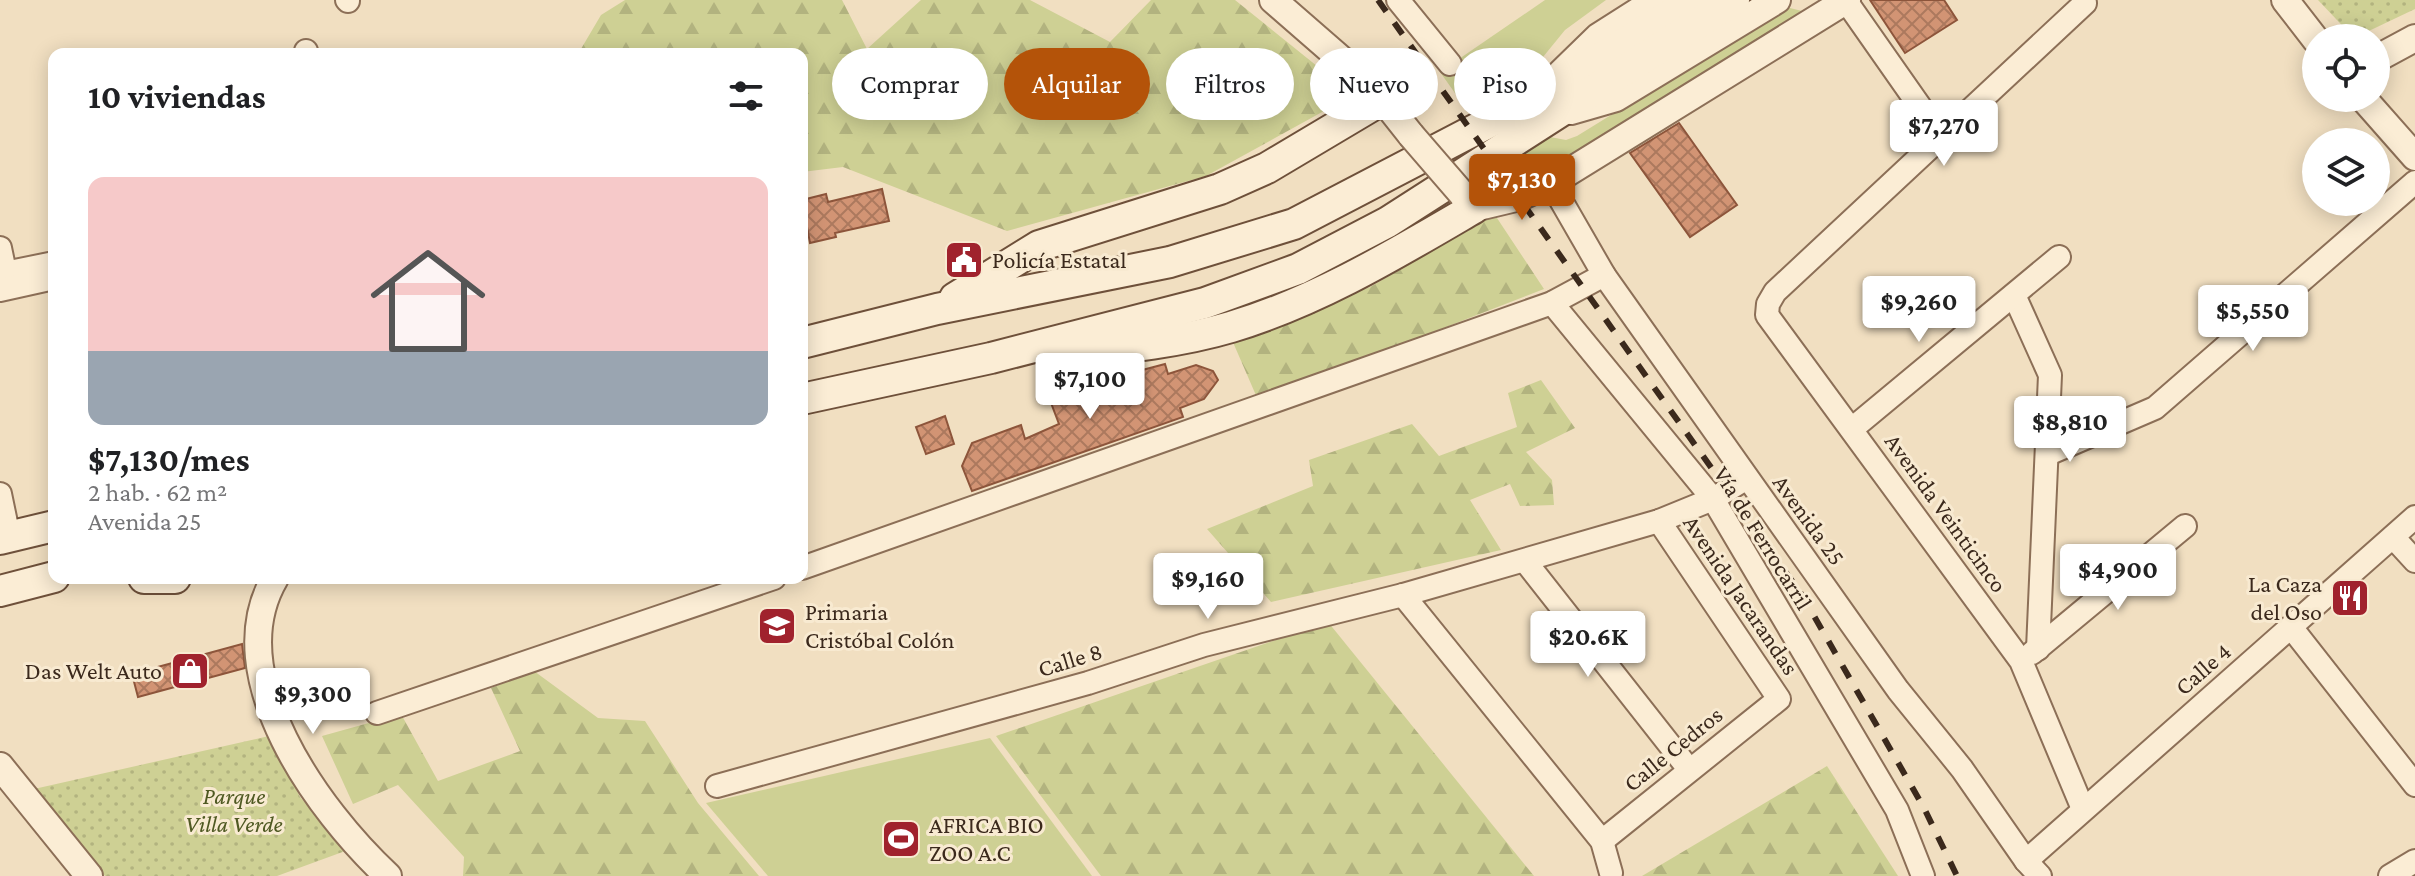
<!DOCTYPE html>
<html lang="es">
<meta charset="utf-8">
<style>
body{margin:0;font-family:"Crimson Pro",serif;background:#f2f2f2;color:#202124;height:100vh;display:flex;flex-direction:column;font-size:30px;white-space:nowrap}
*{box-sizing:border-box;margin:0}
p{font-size:26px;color:#757577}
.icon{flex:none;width:44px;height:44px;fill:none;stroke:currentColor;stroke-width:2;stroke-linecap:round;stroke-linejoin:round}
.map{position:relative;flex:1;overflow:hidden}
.panel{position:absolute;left:48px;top:48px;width:760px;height:536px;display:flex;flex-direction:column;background:#fff;border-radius:16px;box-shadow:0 4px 20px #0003}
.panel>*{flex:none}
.banner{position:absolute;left:832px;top:48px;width:760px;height:72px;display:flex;gap:16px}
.fabs{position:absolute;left:2302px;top:24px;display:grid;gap:16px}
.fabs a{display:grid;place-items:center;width:88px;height:88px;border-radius:50%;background:#fff;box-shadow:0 4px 20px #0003;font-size:40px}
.price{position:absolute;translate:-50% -68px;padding:0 18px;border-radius:8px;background:#fff;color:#222;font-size:26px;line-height:52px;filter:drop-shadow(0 2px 4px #0008)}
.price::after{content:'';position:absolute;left:50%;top:48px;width:24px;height:18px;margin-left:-12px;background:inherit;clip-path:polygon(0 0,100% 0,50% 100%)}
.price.current{background:#b45309;color:#fff}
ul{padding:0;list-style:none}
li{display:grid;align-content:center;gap:16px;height:424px;padding:0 40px}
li+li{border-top:2px solid #e0e0e0}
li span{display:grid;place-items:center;height:248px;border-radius:16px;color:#555}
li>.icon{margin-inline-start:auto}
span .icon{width:144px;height:144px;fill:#fffc;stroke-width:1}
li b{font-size:34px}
h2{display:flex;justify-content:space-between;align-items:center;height:96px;padding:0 40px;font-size:34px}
.tag{padding:0 28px;border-radius:36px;background:#fff;box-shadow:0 4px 20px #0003;font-size:28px;line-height:72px}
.tag.current{background:#b45309;color:#fff}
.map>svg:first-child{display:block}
.grass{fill:#ced094}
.forest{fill:url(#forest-firs)}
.park{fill:url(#park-dots)}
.building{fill:url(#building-cross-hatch);stroke:#8d553b;stroke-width:2}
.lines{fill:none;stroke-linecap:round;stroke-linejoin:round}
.minor-casing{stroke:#8c6f57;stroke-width:26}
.tertiary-casing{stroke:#8c6f57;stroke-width:30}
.secondary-casing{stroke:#6e503a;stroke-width:34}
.minor{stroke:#fbedd5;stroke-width:22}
.tertiary{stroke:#fbedd5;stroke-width:26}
.secondary{stroke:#fbedd5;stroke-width:30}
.rail{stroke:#3b291c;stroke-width:6;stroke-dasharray:14 14;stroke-linecap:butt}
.tertiary-bridge-casing{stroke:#8c6f57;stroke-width:30;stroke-linecap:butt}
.tertiary-bridge{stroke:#fbedd5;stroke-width:26}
.labels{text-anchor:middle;stroke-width:6;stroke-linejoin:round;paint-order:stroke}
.poi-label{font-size:24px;fill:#3b291c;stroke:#f8ead1;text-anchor:start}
.street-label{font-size:24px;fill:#3b291c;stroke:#f8ead1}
.park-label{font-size:24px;font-style:italic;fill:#4f5922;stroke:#f8ead1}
</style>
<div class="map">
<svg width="2415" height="876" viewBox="0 0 2415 876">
<defs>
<pattern id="forest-firs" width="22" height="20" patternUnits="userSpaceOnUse" patternTransform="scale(2)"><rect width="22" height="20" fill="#ced094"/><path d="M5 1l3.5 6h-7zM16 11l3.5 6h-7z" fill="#b2b37f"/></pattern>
<pattern id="park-dots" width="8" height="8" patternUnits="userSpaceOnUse" patternTransform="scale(2)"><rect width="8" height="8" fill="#ced094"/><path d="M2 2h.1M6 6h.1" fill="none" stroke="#b2b37f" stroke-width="1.8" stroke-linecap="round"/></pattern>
<pattern id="building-cross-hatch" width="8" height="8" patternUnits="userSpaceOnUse" patternTransform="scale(2)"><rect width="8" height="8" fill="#d29474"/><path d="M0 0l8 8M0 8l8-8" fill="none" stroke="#ac795e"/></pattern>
</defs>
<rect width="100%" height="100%" fill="#f1dfc1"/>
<g class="grass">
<path d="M1545,0H1606L1565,30L1543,57L1462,103L1440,72Z"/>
<path d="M1786,7L1806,12L1519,187L1504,166L1550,137L1566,140L1577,136Z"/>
<path d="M990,738L1092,876H768L706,803Z"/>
</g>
<g class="forest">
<path d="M625,0H842L867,49L921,0H1030L1110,42L1151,0H1235L1353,95L1206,176L1007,231L843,167L802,172V54H578L601,15Z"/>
<path d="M1495,215L1544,289L1258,400L1232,340L1370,287Z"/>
<path d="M1541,380L1575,428L1526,452L1552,480L1554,505L1520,506L1510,484L1470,500L1501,550L1271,602L1207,529L1313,486L1309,460L1412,424L1439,456L1517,427L1508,393Z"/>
<path d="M1328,622L1534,876H1101L996,736Z"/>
<path d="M534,671L598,718L645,721L698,803L759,876H463L464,857L398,785L353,804L322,736L401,714L438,781L520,751L491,688Z"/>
<path d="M1827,766L1898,876H1642Z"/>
</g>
<g class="park">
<path d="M2318,0H2415V9L2354,38Z"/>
<path d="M269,736L300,797L348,850L277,876H105L34,789Z"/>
</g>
<g class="building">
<path d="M1870,0H1944L1957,20L1905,53Z"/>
<path d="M1679,123L1737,205L1690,237L1630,153Z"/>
<path d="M882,189L889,221L835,233L836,237L810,243L802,200L826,194L828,202Z"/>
<path d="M977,246L981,261L952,273L947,254Z"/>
<path d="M1165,364L1168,374L1196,365L1213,371L1218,380L1204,399L1180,408L1183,417L972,491L962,466L972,443L1021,425L1025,439L1059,424L1048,395Z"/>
<path d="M945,416L954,444L926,454L916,427Z"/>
<path d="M242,644L245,668L138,697L132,674Z"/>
</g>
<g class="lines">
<defs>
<g id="minor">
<path d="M347,0L348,1"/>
<path d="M1398,0L1450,64"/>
<path d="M1846,1L1942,138"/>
<path d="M306,51V54"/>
<path d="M1551,183L1604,275L1898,690L1962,769L2026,861L2040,876"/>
<path d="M0,248L8,286"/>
<path d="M0,274L54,263"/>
<path d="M0,290L54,278"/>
<path d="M2014,295L2050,375L2038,649"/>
<path d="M1552,303L1713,499L1897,810L1923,876"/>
<path d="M1853,428L2059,257"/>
<path d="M2048,454L2155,408L2415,182"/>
<path d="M0,494L9,537"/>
<path d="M2393,537L2415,561"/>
<path d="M1525,561L1688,768"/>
<path d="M802,568L1552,303L1604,275"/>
<path d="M1403,595L1602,841L1611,873"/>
<path d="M2291,627L2415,785"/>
<path d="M2032,653L2185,526"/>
<path d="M377,713L774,578"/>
<path d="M717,786L1088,683L1204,645L1403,595L1659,521L1713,499L1747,478"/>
<path d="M2083,809L2021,661L1767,315L1768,304L1775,292L2085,3"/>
<path d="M1602,841L1779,699L1659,521"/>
<path d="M2026,861L2415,517"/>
<path d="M2390,876L2415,861"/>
</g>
<g id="tertiary">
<path d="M1273,0L1373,87L1411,135"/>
<path d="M2285,0L2316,40"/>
<path d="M2376,59L2415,38"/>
<path d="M1561,73L1598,37L1656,0"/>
<path d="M2363,98L2415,157"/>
<path d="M1571,111L1616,98L1777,0"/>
<path d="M1462,194L1474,208L1520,197L1551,183L1847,0"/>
<path d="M275,578C218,675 319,812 388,876"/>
<path d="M0,766L89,876"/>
</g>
<g id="secondary">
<path d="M955,298L1039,246L1220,189L1267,168L1383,99"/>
<path d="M802,343L937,309L1170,262L1294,224L1534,99L1694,0"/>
<path d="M1073,352C1122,349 1184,341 1231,327C1318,301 1397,253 1474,208"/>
<path d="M802,399L991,358L1205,303L1298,269L1388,222L1734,0"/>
<path d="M0,539L54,526"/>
<path d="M144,578H175"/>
<path d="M0,591L54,577"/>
</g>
</defs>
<use href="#minor" class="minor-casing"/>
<use href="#tertiary" class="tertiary-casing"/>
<use href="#secondary" class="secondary-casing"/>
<use href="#minor" class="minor"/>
<use href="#tertiary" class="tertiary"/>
<use href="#secondary" class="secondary"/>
<path class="rail" d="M1378,0L1802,595L1924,808L1957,876"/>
<defs>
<path id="tertiary-bridge" d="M1411,135L1462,194"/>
</defs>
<use href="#tertiary-bridge" class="tertiary-bridge-casing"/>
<use href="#tertiary-bridge" class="tertiary-bridge"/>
</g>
<defs>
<symbol id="civic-square" viewBox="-11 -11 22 22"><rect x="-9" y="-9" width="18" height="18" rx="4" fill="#a0222d" stroke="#f8ead1"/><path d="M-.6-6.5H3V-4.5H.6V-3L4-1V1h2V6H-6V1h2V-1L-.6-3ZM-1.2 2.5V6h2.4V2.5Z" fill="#fff"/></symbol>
<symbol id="restaurant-square" viewBox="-11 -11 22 22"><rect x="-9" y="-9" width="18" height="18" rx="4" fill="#a0222d" stroke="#f8ead1"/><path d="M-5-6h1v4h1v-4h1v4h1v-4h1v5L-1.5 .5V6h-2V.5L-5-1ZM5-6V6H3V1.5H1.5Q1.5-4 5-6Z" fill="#fff"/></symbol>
<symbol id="school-square" viewBox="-11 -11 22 22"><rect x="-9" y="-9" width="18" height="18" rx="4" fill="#a0222d" stroke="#f8ead1"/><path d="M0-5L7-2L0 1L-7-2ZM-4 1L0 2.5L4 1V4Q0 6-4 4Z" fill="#fff"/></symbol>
<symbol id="shop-square" viewBox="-11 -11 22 22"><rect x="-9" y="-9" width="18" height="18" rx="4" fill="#a0222d" stroke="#f8ead1"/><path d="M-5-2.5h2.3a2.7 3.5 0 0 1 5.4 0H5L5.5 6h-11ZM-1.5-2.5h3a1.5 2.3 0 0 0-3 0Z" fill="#fff"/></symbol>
<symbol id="stadium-square" viewBox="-11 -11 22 22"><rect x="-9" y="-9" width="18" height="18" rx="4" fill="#a0222d" stroke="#f8ead1"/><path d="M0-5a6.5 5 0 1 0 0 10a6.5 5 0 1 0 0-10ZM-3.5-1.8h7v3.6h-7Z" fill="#fff"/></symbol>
</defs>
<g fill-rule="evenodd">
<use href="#civic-square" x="942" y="238" width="44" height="44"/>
<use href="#restaurant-square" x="2328" y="576" width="44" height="44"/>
<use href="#school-square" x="755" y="604" width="44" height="44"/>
<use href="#shop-square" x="168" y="649" width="44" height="44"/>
<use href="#stadium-square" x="879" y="817" width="44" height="44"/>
</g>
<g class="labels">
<g class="poi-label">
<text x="992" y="268">Policía Estatal</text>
<text x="2322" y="592" text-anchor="end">La Caza<tspan x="2322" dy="28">del Oso</tspan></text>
<text x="805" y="620">Primaria<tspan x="805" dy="28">Cristóbal Colón</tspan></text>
<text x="162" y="679" text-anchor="end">Das Welt Auto</text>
<text x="929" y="833">AFRICA BIO<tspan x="929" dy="28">ZOO A.C</tspan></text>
</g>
<g class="street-label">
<text transform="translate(1946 513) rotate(54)" y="8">Avenida Veinticinco</text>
<text transform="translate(1809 520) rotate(54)" y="8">Avenida 25</text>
<text transform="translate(1763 538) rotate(58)" y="8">Vía de Ferrocarril</text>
<text transform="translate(1741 595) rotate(56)" y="8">Avenida Jacarandas</text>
<text transform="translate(1070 660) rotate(-17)" y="8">Calle 8</text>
<text transform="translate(2203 669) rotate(-41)" y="8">Calle 4</text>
<text transform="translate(1673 749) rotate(-39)" y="8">Calle Cedros</text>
</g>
<g class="park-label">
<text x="234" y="804">Parque<tspan x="234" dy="28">Villa Verde</tspan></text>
</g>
</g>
</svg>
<div class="fabs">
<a><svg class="icon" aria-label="locate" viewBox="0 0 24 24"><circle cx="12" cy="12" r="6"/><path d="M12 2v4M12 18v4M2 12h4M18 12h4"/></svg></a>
<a><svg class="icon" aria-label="layers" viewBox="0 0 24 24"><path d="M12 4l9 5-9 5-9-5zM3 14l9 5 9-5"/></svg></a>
</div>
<b class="price" style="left:1944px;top:168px">$7,270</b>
<b class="price current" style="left:1522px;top:222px">$7,130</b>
<b class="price" style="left:1919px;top:344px">$9,260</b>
<b class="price" style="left:2253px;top:353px">$5,550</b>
<b class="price" style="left:1090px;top:421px">$7,100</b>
<b class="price" style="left:2070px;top:464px">$8,810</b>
<b class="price" style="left:2118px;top:612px">$4,900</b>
<b class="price" style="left:1208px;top:621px">$9,160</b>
<b class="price" style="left:1588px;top:679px">$20.6K</b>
<b class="price" style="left:313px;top:736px">$9,300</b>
<div class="banner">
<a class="tag">Comprar</a>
<a class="tag current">Alquilar</a>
<a class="tag">Filtros</a>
<a class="tag">Nuevo</a>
<a class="tag">Piso</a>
</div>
<section class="panel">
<h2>10 viviendas<svg class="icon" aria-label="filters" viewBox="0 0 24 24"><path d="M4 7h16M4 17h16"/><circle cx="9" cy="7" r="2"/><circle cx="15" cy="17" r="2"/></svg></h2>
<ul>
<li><span style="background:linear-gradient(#f6c9c9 70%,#9aa5b1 0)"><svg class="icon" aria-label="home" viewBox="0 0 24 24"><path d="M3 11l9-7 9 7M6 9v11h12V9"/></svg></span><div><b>$7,130/mes</b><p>2 hab. · 62 m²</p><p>Avenida 25</p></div></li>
</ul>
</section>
</div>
